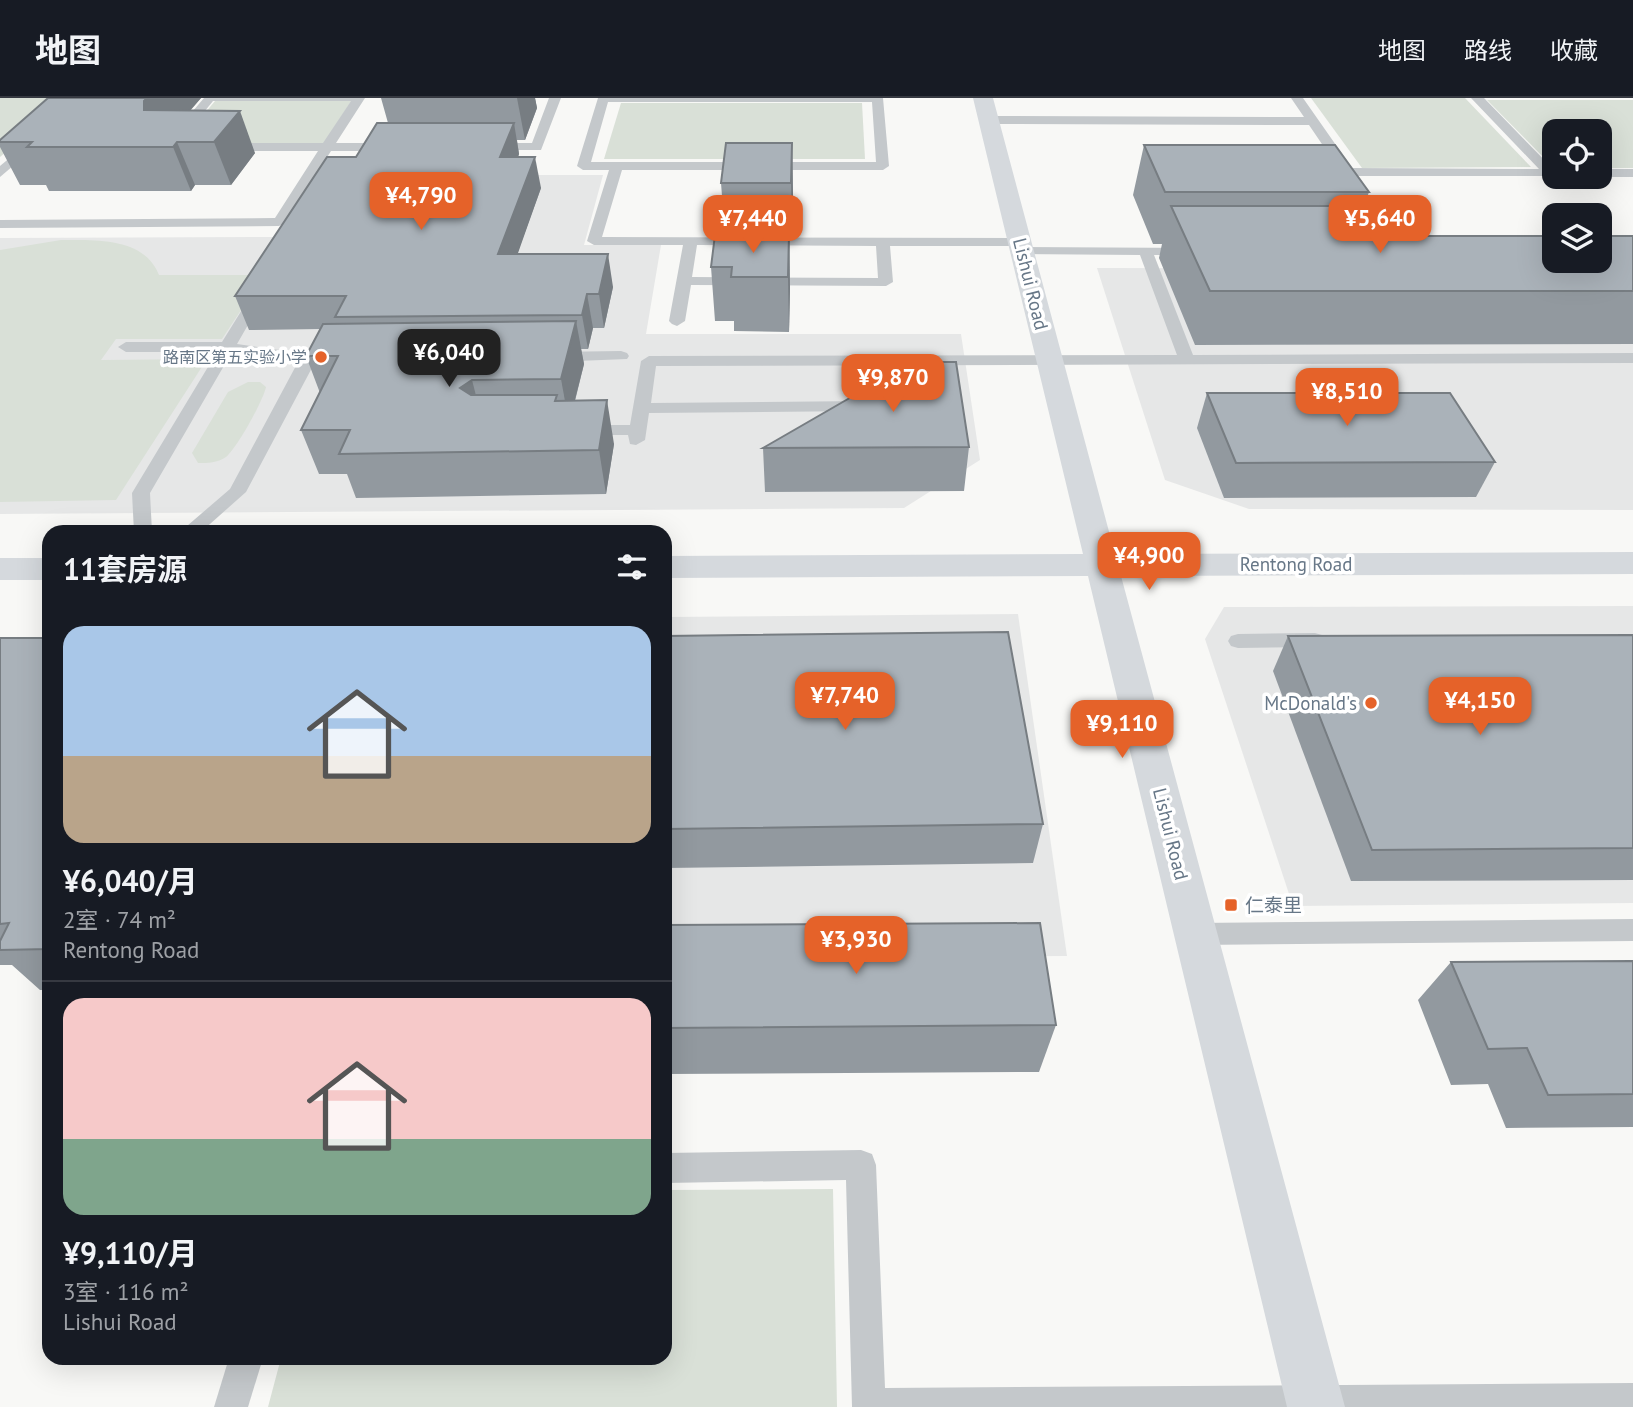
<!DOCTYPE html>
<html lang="zh">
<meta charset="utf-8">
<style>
body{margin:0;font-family:"PT Sans","Noto Sans SC",sans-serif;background:#242831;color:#f1f3f6;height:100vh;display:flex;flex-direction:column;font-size:26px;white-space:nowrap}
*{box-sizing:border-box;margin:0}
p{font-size:23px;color:#9ea1a6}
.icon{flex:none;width:38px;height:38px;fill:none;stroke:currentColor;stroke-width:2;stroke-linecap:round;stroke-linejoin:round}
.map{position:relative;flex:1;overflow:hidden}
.panel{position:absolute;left:42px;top:427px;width:630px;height:840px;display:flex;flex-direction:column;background:#171b24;border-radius:21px;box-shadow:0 7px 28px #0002}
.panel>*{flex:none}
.fabs{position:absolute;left:1542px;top:21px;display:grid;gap:14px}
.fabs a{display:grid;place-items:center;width:70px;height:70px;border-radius:14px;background:#171b24;box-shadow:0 7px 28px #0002;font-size:35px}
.price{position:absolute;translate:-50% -60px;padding:0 16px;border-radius:14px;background:#e56229;color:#fff;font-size:23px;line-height:46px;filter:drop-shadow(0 2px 4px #0008)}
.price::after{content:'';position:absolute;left:50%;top:42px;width:21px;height:16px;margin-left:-10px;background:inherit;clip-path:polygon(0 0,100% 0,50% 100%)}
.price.current{background:#222;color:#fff}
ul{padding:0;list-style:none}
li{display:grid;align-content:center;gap:14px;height:371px;padding:0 21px}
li+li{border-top:2px solid #363941}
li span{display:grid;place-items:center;height:217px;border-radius:21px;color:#555}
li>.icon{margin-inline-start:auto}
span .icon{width:126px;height:126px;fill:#fffc;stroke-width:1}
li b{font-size:30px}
h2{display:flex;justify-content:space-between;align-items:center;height:84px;padding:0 21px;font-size:30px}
header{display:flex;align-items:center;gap:42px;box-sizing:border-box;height:98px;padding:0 35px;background:#171b24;border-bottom:2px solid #363941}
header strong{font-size:33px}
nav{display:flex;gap:38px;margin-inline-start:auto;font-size:24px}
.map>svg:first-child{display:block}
.built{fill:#e6e7e7}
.green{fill:#d9e0d7}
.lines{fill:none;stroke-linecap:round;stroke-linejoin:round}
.lane{fill:#c4c8cb;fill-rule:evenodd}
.secondary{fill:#d5d9dd;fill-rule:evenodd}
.wall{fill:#92999f}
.shaded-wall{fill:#777d82}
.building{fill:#aab2b9;stroke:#777d82;stroke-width:2}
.poi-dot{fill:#e56229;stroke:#fff;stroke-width:2.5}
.labels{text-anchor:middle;stroke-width:7;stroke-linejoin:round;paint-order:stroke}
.far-poi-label{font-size:16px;fill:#677787;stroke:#fff;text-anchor:end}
.street-label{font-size:19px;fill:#677787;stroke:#fff}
.poi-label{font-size:19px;fill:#677787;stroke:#fff;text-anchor:end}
</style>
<header>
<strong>地图</strong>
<nav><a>地图</a><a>路线</a><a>收藏</a></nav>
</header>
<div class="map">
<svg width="1633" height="1309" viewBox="0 0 1633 1309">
<rect width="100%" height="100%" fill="#f8f8f6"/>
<g class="built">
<path d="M328,77H603L584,147H661L646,236H961L980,362L904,410L0,416V140L288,139Z"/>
<path d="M1097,170L1633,171V412L1249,411L1165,382Z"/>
<path d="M1633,508V805L1293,808L1205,541L1224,509Z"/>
<path d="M1018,516L1067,858L665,859V519Z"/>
</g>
<g class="green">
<path d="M0,0H68L0,59Z"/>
<path d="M1311,0H1465L1531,69L1362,70Z"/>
<path d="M352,2L324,45L179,46L215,3Z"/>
<path d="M1487,2H1633V70H1600V33H1554V70Z"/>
<path d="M621,5H862L865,61H604Z"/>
<path d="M61,142C96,142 144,139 159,177H264L222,241H116L101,262L207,261L116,402L0,404V152Z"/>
<path d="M248,284H260L266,289C263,303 237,350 226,359C217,365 208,365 198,365L192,355L228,294Z"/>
<path d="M833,1091L837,1309H268L281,1260H665V1092Z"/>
</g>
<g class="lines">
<g class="lane">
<path d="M204,0H365L336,45H393L399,49L393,53H331L286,124L279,128L0,130V122L275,120L318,53H225L219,49L225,45H323L351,3H213L183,40H175V34Z"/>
<path d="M549,0H561L541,52H483V46L487,45H532Z"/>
<path d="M598,0H883L889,68L883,72H622L602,139L1020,140L1027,144L1020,148H890L893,184L886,188L691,187L685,223L677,228L672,226L669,223L683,147H594L587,143L609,72H583L577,68ZM608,4H872L876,64H591ZM697,147L876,148L878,180L692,179Z"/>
<path d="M1291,0H1303L1352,70L1539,71L1471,0H1484L1554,72V78H1348L1343,77L1309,27L989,26L983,22L989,18L1304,19Z"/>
<path d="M30,43L36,47L34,50L0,79V68Z"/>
<rect x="1600" y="71" width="33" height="8"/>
<path d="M1022,149L1196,150L1198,153L1191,157H1154L1193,257L1633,255V265L656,268L651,305L866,303L874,308L866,313L649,315L645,342L636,347L630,346L628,337H581L572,332L581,327H630L641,263L649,258L1177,257L1140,157L1017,156L1015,153Z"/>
<path d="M260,190L267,194L237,246L308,256L336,255L344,260L336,265L314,266L246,394L201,434H180L230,391L298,264L232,254L150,395L152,434H134L132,395L217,254H126L118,249L126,244H222L253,194Z"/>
<path d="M621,253L627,255L629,258L627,261L552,264L544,259L552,254Z"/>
<path d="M1315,535L1322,537L1325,542L1322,547L1315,549L1238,550L1231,548L1228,543L1231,538L1238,536Z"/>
<path d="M1633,821V843L1196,847L1187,844L1183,836L1187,828L1196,825Z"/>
<path d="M861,1052L872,1056L876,1067L885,1290L1633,1285V1309H852L846,1082L665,1085V1055Z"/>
<path d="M229,1260H263L248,1309H214Z"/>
</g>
<g class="secondary">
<path d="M973,0H993L1115,456L1633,454V476L1121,478L1345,1309H1287L1088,478L665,480V458L1083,456Z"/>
<rect x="0" y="460" width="49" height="22"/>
</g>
</g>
<g class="wall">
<path d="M48,0H201L190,13L255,55L231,87H195L191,93H49L46,87H20L0,49V42Z"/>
<path d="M381,0H535L537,10L525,42H517L519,56L518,59L541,90L517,156L613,189L604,230H593L588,251H581L584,266L575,303L614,346L606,396L356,400L347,376H319L301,332L320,295L306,258L320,231L249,232L235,198L356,59L388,25Z"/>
<path d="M792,45L793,95L792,137H742H789L790,190L789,234L734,233V223H715L711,169L725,137L721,85Z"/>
<path d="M1144,47L1369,94L1364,108L1399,138H1633V246L1195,247L1159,160L1162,146H1153L1133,97Z"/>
<path d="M893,264L969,349L964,393L765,394L763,350L892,276Z"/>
<path d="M1207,295L1495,364L1476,399L1224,400L1197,330Z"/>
<path d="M1633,537V782L1351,783L1273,573L1288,538Z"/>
<path d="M665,538L1043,726L1033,765L665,770Z"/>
<path d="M0,540H49V892H40L12,867H0Z"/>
<path d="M665,827L1056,927L1039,974L665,976Z"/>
<path d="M1633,863V1029L1506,1030L1488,986L1451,987L1418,902L1451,864Z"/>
</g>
<g class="shaded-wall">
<path d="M147,0H201L162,44L144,12V3Z"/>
<path d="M517,0H535L537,10L525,42Z"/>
<path d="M240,13L255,55L231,87L214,44Z"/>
<path d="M514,25L519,56L506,90L500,59Z"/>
<path d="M177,44L195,87L191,93L173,49Z"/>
<path d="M792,45L793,95L792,137L791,85Z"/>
<path d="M535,59L541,90L506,189L498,156Z"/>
<path d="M789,137L790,190L789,234L788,179Z"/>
<path d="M608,156L613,189L604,230L599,196Z"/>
<path d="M587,196L593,230L588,251L582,217Z"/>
<path d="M576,223L584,266L569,325L561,281Z"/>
<path d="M472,282L483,325L460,290Z"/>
<path d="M607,302L614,346L606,396L599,352Z"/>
</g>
<g class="building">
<path d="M48,0H147L144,3V12L240,13L214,44H177L173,49H27L32,44H0V42Z"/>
<path d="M377,25H514L500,59H535L498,156H608L599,196H587L582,217L335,219L346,198H235L327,59H356Z"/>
<path d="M726,45H792L791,85H721Z"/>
<path d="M1144,47H1335L1369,94H1165Z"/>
<path d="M1171,108H1378L1399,138H1554V163H1600V138H1633V193H1210Z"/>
<path d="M715,137H789L788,179H731L732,169H711Z"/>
<path d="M576,223L561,281L472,282L460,290L471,297H557L555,303L607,302L599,352L339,356L350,332H301L338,258H306L323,226Z"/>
<path d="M893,264H956L969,349L763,350L893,275Z"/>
<path d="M1207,295H1450L1495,364L1236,365Z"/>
<path d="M1008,534L1043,726L665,731V538Z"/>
<path d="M1633,537V750L1372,752L1288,538Z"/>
<path d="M0,540H49V851L0,852V843L9,825L0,826Z"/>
<path d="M1040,825L1056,927L665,930V827Z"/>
<path d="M1633,863V996L1548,997L1527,950L1488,951L1451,864Z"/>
</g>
<g class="poi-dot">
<circle cx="321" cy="259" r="7"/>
<circle cx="1371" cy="605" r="7"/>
<rect x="1224" y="800" width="14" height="14" rx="3.5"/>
</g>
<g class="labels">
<g class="far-poi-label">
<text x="307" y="265">路南区第五实验小学</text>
</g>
<g class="street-label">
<text transform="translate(1031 186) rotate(76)" y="7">Lishui Road</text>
<text x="1296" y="473">Rentong Road</text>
<text transform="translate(1171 736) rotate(76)" y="7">Lishui Road</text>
</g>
<g class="poi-label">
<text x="1357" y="612">McDonald's</text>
<text x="1245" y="814" text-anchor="start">仁泰里</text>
</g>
</g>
</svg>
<div class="fabs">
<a><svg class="icon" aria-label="locate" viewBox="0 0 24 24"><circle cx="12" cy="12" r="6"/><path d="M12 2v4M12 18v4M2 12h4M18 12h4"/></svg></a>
<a><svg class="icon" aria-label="layers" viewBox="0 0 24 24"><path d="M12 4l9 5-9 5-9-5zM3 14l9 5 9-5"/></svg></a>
</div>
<b class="price" style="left:421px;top:134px">¥4,790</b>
<b class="price" style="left:753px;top:157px">¥7,440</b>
<b class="price" style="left:1380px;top:157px">¥5,640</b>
<b class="price current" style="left:449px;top:291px">¥6,040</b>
<b class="price" style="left:893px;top:316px">¥9,870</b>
<b class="price" style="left:1347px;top:330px">¥8,510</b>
<b class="price" style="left:1149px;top:494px">¥4,900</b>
<b class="price" style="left:845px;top:634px">¥7,740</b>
<b class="price" style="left:1480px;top:639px">¥4,150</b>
<b class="price" style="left:1122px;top:662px">¥9,110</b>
<b class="price" style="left:856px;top:878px">¥3,930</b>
<section class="panel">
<h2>11套房源<svg class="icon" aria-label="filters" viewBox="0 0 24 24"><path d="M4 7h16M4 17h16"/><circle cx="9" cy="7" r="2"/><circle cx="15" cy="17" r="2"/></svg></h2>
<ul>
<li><span style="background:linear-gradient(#a9c7e8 60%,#b9a48a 0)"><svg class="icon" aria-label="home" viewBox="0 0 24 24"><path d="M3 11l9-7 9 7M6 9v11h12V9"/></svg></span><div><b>¥6,040/月</b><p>2室 · 74 m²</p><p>Rentong Road</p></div></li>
<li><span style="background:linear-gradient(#f6c9c9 65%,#7fa58c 0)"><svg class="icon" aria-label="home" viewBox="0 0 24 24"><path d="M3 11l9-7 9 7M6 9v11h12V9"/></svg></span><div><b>¥9,110/月</b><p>3室 · 116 m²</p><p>Lishui Road</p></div></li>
</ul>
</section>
</div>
